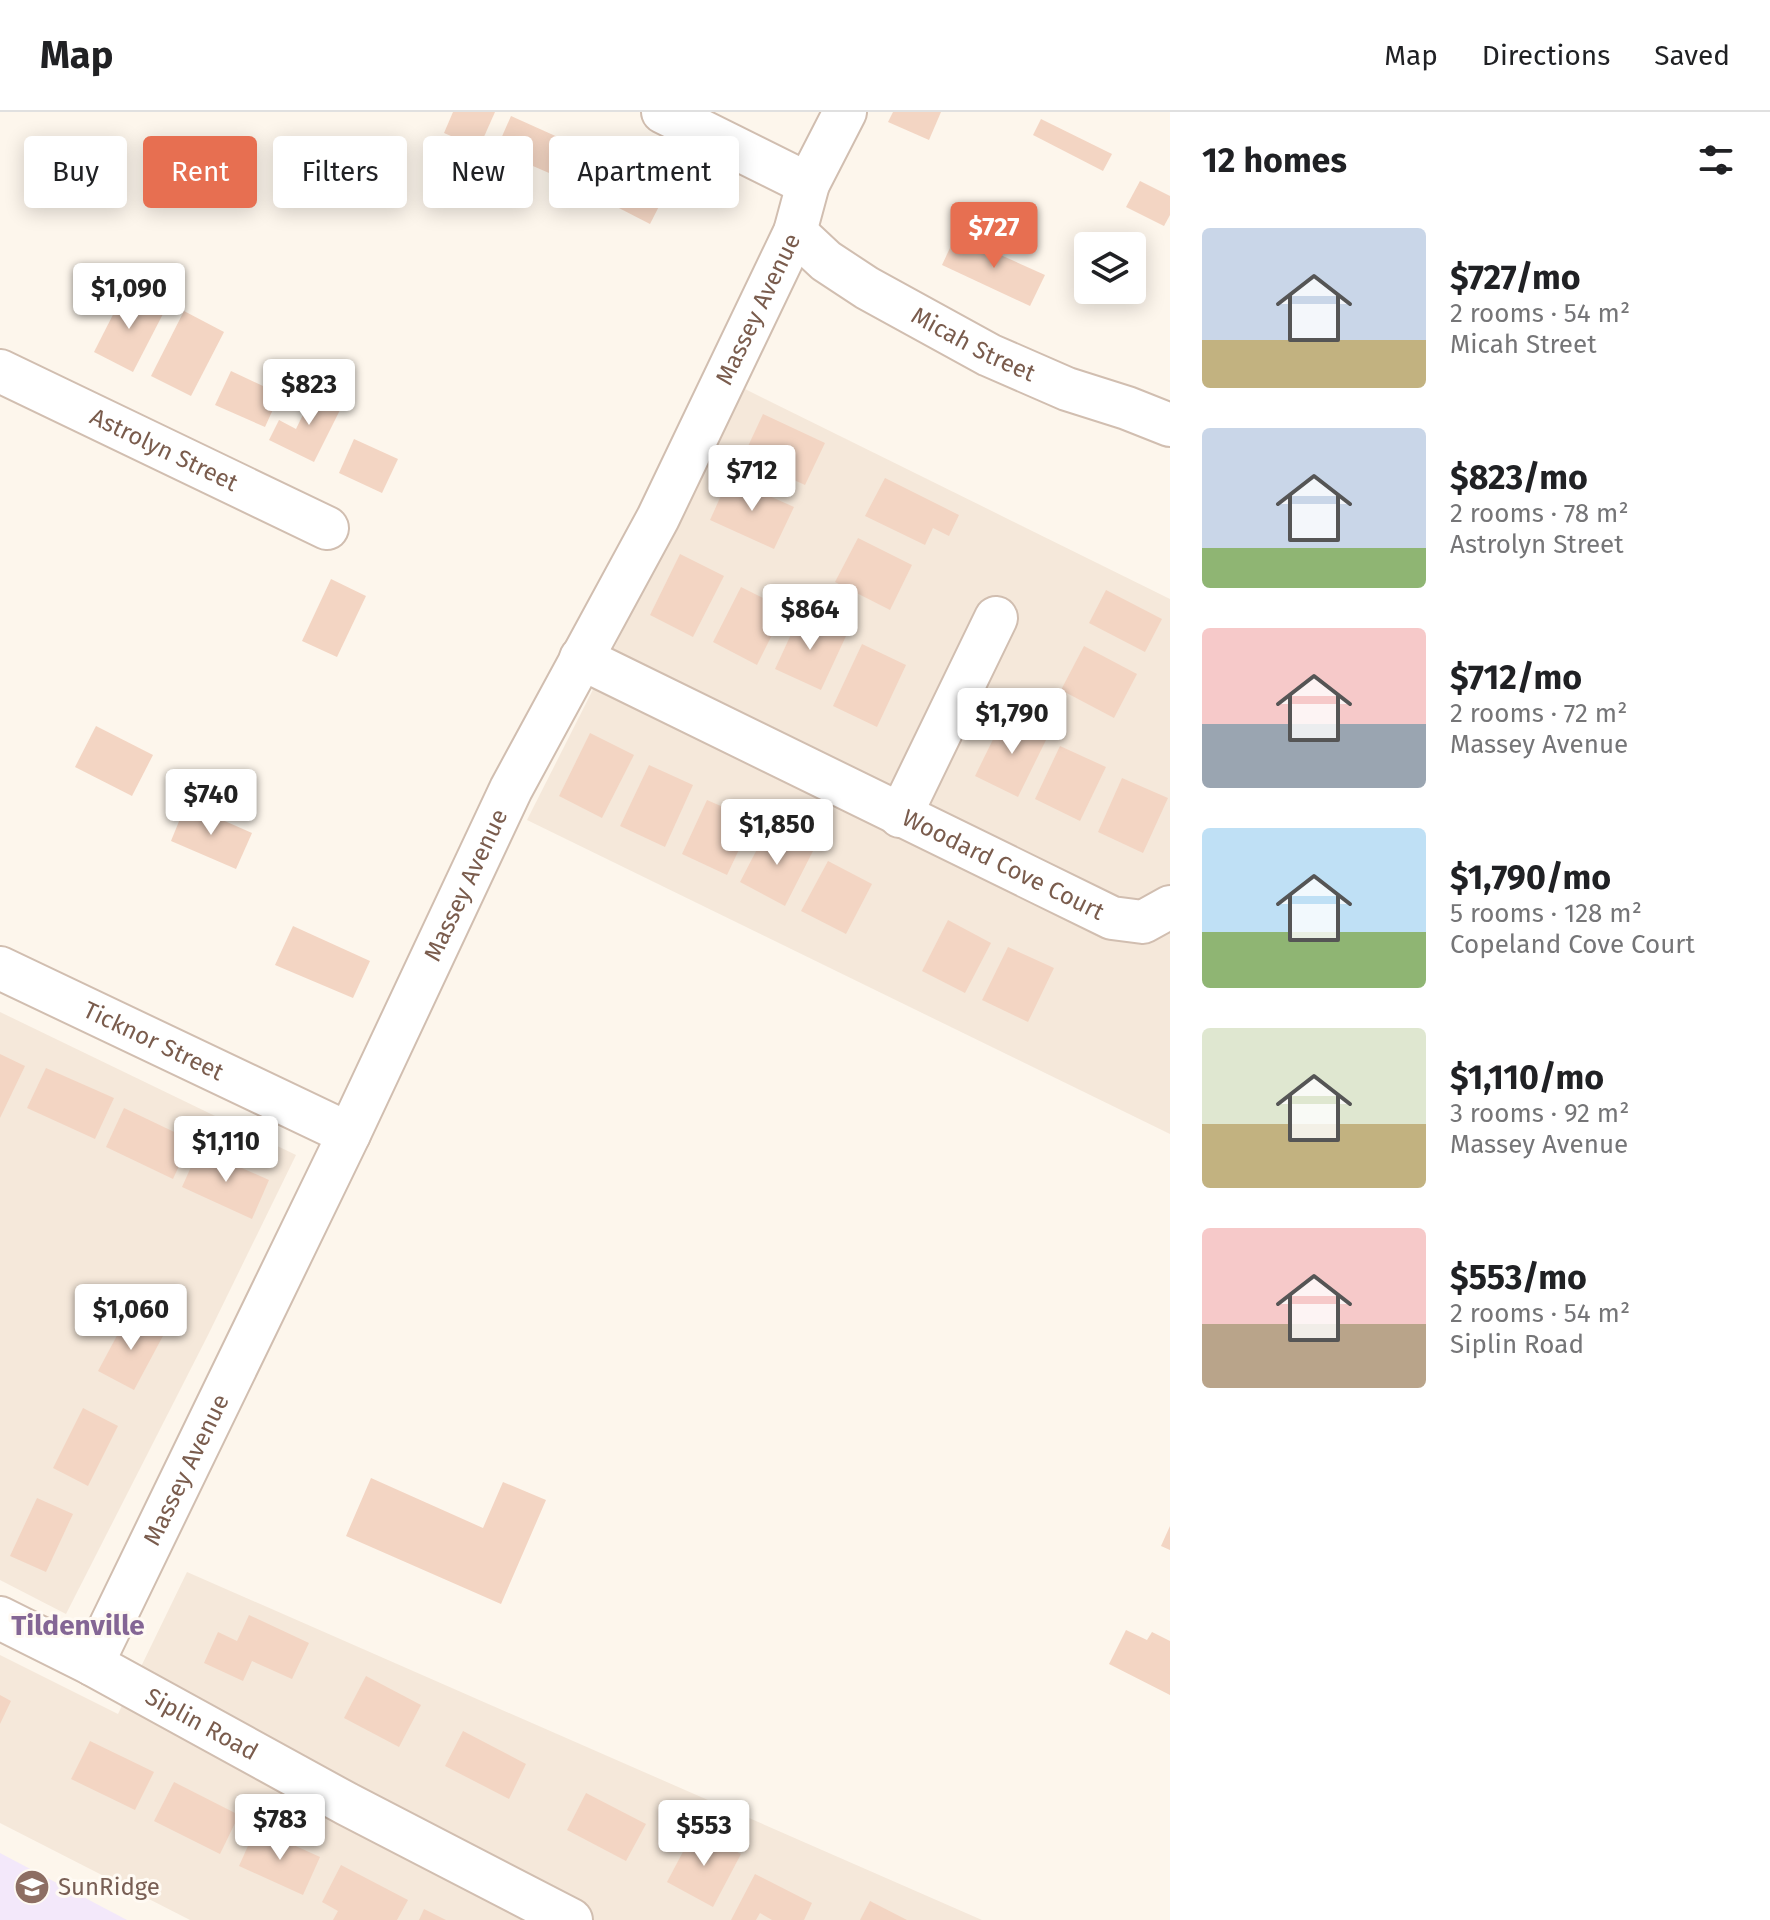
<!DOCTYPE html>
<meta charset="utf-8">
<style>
body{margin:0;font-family:"Fira Sans",sans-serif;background:#f2f2f2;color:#202124;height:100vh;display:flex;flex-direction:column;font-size:30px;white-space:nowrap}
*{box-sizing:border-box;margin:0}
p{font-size:26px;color:#757577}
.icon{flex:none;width:44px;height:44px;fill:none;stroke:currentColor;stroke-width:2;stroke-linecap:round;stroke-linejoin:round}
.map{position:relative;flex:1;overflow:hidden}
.sheet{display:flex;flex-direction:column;background:#fff;width:600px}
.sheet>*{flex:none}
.guide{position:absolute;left:24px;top:24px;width:760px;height:72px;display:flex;gap:16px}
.buttons{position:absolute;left:1074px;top:120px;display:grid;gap:16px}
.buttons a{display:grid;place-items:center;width:72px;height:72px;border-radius:8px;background:#fff;box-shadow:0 4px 20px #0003;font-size:40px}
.price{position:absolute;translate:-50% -68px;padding:0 18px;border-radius:8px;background:#fff;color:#222;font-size:26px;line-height:52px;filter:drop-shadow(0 2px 4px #0008)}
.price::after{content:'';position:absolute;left:50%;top:48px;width:24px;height:18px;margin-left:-12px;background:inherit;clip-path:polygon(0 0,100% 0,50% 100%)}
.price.current{background:#e76f51;color:#fff}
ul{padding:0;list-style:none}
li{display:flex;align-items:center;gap:24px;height:200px;padding:0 32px}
li span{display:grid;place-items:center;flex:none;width:224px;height:160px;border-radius:8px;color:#555}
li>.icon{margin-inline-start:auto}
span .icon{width:96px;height:96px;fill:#fffc;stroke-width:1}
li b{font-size:34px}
h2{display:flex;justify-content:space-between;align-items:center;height:96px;padding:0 32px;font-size:34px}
.tag{padding:0 28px;border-radius:8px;background:#fff;box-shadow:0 4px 20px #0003;font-size:28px;line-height:72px}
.tag.current{background:#e76f51;color:#fff}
header{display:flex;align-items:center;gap:48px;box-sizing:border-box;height:112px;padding:0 40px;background:#fff;border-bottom:2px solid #e0e0e0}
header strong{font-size:38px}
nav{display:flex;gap:44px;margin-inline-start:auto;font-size:28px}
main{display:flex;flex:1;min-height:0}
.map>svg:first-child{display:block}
.residential{fill:#f5e8da}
.education{fill:#f3e8fa}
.building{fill:#f3d5c3}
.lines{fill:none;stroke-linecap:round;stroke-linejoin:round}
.minor-casing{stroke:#d1beb0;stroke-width:46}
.minor{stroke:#fff;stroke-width:42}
.labels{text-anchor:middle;stroke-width:6;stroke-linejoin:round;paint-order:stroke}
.street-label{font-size:24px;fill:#7a5c4d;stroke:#fffaf3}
.education-label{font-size:24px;fill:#785e54;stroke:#fffaf3;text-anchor:start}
.quarter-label{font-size:28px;font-weight:bold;fill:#846695;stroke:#fffaf3}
</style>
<header>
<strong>Map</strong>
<nav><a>Map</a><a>Directions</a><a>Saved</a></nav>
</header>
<main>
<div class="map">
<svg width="1170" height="1808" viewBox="0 0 1170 1808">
<rect width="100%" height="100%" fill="#fdf6ec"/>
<g class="residential">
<path d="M745,277L1170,487V1022L527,708Z"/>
<path d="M0,900L296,1043L208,1223L66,1502L0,1468Z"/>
<path d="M187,1460L982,1808H190L0,1711V1543L118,1602Z"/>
</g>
<path class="education" d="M0,1741L127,1808H0Z"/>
<g class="building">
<path d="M453,0H495L479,36L444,21Z"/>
<path d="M893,0H941L929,28L888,10Z"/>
<path d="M511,4L571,31L556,64L496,38Z"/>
<path d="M1041,7L1112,42L1103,59L1033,23Z"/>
<path d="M643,39L678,57L650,112L615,94Z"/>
<path d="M1140,69L1170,84V103L1164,114L1126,95Z"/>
<path d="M956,123L1045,163L1030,194L942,153Z"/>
<path d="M126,177L165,198L133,260L94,240Z"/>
<path d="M184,199L224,220L191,284L151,264Z"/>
<path d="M231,259L280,282L265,315L215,293Z"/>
<path d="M315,278L343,292L314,350L269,328L279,308L296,317Z"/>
<path d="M763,302L825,331L805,373L743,345Z"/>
<path d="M354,327L398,347L382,381L339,361Z"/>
<path d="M729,366L794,395L774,437L710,408Z"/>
<path d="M885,366L959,403L949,424L933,416L925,433L865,404Z"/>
<path d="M858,426L912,453L890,498L835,470Z"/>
<path d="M680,442L724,464L693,525L650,503Z"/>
<path d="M331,467L366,484L337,545L302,529Z"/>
<path d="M741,475L785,497L757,553L713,530Z"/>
<path d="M1106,478L1162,507L1145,540L1089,511Z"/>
<path d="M800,503L846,524L821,578L775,557Z"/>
<path d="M862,532L906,553L877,615L833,594Z"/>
<path d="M1084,534L1137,562L1114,606L1061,578Z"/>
<path d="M1005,603L1048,624L1018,685L975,664Z"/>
<path d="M96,614L153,643L132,684L75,655Z"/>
<path d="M590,621L634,643L602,706L559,684Z"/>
<path d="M1060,634L1106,655L1080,709L1035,687Z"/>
<path d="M649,653L693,673L665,735L620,714Z"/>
<path d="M1122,666L1168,686L1143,741L1098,720Z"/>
<path d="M707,688L753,708L727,763L682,742Z"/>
<path d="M186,692L252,721L236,757L171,729Z"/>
<path d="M768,716L813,739L785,794L740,770Z"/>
<path d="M828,749L872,772L846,822L801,799Z"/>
<path d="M948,808L991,831L965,881L922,859Z"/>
<path d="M293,814L370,849L353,886L275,853Z"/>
<path d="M1008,835L1054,856L1028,910L982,888Z"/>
<path d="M0,942L25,954L0,1006Z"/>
<path d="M46,956L114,986L95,1027L27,996Z"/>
<path d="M124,996L191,1028L173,1067L106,1035Z"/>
<path d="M199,1037L269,1068L252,1107L182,1075Z"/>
<path d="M128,1203L164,1222L134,1278L98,1259Z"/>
<path d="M83,1296L118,1314L88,1374L53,1356Z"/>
<path d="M371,1366L483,1416L503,1370L546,1388L501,1492L346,1424Z"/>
<path d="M37,1386L73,1402L46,1460L10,1444Z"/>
<path d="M1170,1414V1438L1161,1434Z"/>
<path d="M249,1503L309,1531L292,1567L252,1549L243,1569L204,1551L218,1520L237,1529Z"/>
<path d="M1126,1518L1147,1528L1152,1520L1170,1529V1583L1109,1552Z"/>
<path d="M366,1564L421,1593L399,1635L344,1606Z"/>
<path d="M0,1583L11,1589L0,1612Z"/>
<path d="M463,1619L526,1652L509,1687L445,1654Z"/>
<path d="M90,1629L154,1660L135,1698L71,1667Z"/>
<path d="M174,1670L239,1703L220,1742L154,1709Z"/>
<path d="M586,1681L646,1712L626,1749L567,1718Z"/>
<path d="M256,1716L320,1745L303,1783L239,1754Z"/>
<path d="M695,1717L741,1742L713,1795L667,1770Z"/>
<path d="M341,1753L408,1788L397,1808H333L338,1799L322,1790Z"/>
<path d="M755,1762L812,1791L804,1808H772L760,1801L756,1808H731Z"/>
<path d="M870,1789L907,1808H860Z"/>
<path d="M424,1797L446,1808H419Z"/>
</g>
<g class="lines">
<defs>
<g id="minor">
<path d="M663,0L808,72"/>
<path id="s1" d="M795,120L826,149L867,176L989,243L1067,277L1127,296L1170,313"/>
<path id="s2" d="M0,259L327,416"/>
<path id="s3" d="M581,546L1112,806L1143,810L1170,795"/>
<path d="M900,704L996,506"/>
<path id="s4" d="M0,856L349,1022"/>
<path id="s5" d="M0,1506L92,1552L347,1692L571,1808"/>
<path id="s6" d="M92,1552L349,1022L511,677L658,406L795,120L808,72L845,0"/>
</g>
</defs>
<use href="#minor" class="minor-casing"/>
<use href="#minor" class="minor"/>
</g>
<defs>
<symbol id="school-disc" viewBox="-11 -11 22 22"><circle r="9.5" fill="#8d6e63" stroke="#fffaf3"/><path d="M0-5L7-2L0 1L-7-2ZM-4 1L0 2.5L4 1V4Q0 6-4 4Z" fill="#fff"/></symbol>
</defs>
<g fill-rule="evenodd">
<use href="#school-disc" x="12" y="1755" width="40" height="40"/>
</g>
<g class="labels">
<g class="street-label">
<text dy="8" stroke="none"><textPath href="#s6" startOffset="1510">Massey Avenue</textPath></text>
<text dy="8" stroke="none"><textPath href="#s1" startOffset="212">Micah Street</textPath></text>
<text dy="8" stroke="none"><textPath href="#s2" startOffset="182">Astrolyn Street</textPath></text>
<text dy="8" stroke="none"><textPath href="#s3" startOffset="470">Woodard Cove Court</textPath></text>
<text dy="8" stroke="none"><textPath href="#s6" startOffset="864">Massey Avenue</textPath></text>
<text dy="8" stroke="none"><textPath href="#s4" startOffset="170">Ticknor Street</textPath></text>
<text dy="8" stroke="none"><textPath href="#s6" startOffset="216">Massey Avenue</textPath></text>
<text dy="8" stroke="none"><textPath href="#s5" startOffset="228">Siplin Road</textPath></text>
</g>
<g class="education-label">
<text x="58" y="1783">SunRidge</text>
</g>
<g class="quarter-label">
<text x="78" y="1523">Tildenville</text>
</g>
</g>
</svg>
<div class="buttons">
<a><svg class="icon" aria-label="layers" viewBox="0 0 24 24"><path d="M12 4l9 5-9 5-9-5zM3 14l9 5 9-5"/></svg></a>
</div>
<b class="price current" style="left:994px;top:158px">$727</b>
<b class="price" style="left:129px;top:219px">$1,090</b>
<b class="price" style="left:309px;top:315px">$823</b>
<b class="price" style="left:752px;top:401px">$712</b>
<b class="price" style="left:810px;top:540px">$864</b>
<b class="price" style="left:1012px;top:644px">$1,790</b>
<b class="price" style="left:211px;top:725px">$740</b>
<b class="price" style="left:777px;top:755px">$1,850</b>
<b class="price" style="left:226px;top:1072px">$1,110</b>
<b class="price" style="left:131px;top:1240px">$1,060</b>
<b class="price" style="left:280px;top:1750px">$783</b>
<b class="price" style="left:704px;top:1756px">$553</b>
<div class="guide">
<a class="tag">Buy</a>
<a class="tag current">Rent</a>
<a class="tag">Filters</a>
<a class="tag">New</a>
<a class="tag">Apartment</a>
</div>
</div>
<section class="sheet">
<h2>12 homes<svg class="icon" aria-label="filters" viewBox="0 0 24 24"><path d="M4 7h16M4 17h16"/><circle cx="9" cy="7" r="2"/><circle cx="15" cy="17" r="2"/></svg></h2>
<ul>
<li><span style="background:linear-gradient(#c9d6e8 70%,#c2b280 0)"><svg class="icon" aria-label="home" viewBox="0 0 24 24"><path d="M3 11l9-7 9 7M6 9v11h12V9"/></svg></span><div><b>$727/mo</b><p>2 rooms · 54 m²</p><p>Micah Street</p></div></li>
<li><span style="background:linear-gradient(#c9d6e8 75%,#8fb573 0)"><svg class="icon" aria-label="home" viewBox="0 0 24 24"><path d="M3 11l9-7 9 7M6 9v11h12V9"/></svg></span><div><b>$823/mo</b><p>2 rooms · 78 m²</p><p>Astrolyn Street</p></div></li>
<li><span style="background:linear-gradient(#f6c9c9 60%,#9aa5b1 0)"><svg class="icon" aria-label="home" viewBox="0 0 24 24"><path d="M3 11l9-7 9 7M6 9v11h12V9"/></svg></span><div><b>$712/mo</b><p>2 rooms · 72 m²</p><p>Massey Avenue</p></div></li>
<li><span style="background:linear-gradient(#bfe0f5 65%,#8fb573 0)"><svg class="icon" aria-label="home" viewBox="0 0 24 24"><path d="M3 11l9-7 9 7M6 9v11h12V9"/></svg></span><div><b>$1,790/mo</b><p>5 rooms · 128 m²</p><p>Copeland Cove Court</p></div></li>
<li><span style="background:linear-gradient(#dfe7d0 60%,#c2b280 0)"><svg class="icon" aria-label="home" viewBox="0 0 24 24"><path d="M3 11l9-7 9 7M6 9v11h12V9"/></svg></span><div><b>$1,110/mo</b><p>3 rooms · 92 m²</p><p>Massey Avenue</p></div></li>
<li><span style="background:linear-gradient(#f6c9c9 60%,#b9a48a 0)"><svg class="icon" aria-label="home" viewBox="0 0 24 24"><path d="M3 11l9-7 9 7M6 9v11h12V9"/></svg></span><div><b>$553/mo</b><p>2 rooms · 54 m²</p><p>Siplin Road</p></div></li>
</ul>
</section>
</main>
